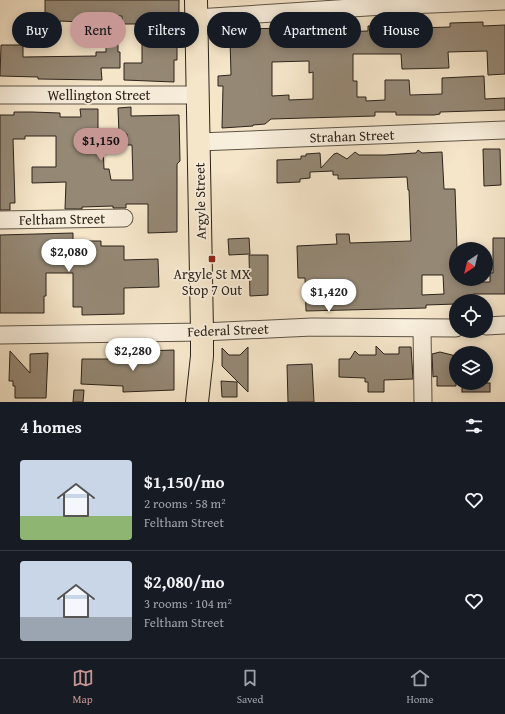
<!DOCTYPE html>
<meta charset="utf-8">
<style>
body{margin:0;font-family:"Gentium Book Plus",serif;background:#20242c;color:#f1f3f6;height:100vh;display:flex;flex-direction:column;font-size:15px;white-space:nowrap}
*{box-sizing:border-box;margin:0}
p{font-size:13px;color:#9ea1a6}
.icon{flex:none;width:22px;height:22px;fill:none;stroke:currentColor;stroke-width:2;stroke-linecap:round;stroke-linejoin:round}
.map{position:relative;height:402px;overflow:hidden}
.side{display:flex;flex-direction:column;background:#171b24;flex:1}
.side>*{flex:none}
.hud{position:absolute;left:12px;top:12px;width:481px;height:36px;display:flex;gap:8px}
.needle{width:26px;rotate:215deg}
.tools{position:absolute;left:449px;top:242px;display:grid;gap:8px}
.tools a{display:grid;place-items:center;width:44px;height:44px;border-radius:50%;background:#171b24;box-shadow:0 2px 10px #0003;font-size:20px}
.price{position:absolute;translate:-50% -34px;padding:0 9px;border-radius:14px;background:#fff;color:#222;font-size:13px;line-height:26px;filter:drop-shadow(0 1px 2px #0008)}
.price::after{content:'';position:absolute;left:50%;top:24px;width:12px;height:9px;margin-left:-6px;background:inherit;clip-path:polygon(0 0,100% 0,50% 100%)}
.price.active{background:#c59692;color:#111}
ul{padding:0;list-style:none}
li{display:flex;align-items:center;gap:12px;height:100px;padding:0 20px}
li+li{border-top:1px solid #363941}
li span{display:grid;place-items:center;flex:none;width:112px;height:80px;border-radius:4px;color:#555}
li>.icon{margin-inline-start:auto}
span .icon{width:48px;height:48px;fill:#fffc;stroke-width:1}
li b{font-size:17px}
h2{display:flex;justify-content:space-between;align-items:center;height:48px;padding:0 20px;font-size:17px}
.tag{padding:0 14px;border-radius:18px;background:#171b24;box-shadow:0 2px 10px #0003;font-size:14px;line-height:36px}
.tag.active{background:#c59692;color:#111}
.tabs{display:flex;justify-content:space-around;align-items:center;height:56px;border-top:1px solid #363941;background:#171b24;font-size:11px;color:#9ea1a6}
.tabs a{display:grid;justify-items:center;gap:2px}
.tabs .active{color:#c59692}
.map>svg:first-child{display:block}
.building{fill:#958875;stroke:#2c231a;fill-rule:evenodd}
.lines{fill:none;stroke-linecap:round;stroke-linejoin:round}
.minor-casing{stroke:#5e5446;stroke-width:19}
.major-casing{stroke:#2c231a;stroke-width:24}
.minor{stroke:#f8eedc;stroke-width:17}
.major{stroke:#f5e5c9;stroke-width:22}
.poi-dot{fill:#8f2418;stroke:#f8eedc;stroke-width:1.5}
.labels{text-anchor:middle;stroke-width:3.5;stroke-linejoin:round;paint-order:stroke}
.street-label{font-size:14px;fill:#2c231a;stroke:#f8eedc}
.poi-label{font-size:14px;fill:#2c231a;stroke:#f8eedc}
</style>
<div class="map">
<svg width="505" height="402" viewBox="0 0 505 402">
<rect width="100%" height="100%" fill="#f5e5c9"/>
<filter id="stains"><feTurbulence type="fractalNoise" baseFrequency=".005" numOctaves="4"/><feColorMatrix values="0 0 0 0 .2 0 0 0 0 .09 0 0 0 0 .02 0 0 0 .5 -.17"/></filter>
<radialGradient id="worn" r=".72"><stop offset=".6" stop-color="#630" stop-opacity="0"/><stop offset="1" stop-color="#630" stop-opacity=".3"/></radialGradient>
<g class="building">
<path d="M45,0H179V41H177V60H174V82L124,80V63H142V27H137V24H122V16H108V13H89V15H81V22L60,21V23H45Z"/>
<path d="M483,22V26L505,25V74L488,75L487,51L448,52L449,68L402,69L401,54H353V81H357V97H366V101L385,100V80H409L410,95L442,94V78L484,76L485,99L505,98V110L440,112V114L434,115H396V112H375V116L271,119L265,124L253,125V126L222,128L223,86H218V76L231,75L230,39H210L225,29L309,28L310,32H334L368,31V26H384V29L450,27V23ZM309,61V73L313,72V99L289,100V95L272,96V62Z"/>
<path d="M106,36H118V52H120V68H101L102,80L38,79V77L0,76L1,45H23V57L96,56V52H106Z"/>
<path d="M131,107V116L179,115L180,161L177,164V232L148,233V204H126V208H113V206L82,207V209H65L66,182L32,183V167H56V136H25V139H13L15,203H10V210H0V115H14V112H32L60,113V117H81L80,109H98V145H103L104,169H109L111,180H133L132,145H127V134H119L118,108Z"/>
<path d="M483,149H500L501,185L484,186Z"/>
<path d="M418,150L422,153L442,152L444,189H455L457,249L456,279H459L460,282H490V273H493V238H505V294H473V301H456V304L426,305V308L306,311L305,278H298L297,246L337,244L336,234H349L350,243L411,241L409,190H408L407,177L338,179V175H333V171L310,172V178L300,179V182L277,183V160L301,159V156H306V154L320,153L321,168L334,154L337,153L347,159L355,152L359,155H385L416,153ZM422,275H443L444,294L422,295Z"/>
<path d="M73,233V241H101V246H124V260L158,259L159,287L124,288V314L82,315V307H73V273H46V296H44V313H0V235Z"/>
<path d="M249,238L250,254L229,255L228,239Z"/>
<path d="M249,255H268V295L250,296Z"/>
<path d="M376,346L384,354H399V347H411L413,379L384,380V392H368V382H365V378L339,377V359H350L355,351L359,355H376Z"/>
<path d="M248,347V392L222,366V348L229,355H240Z"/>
<path d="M174,350V390L123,392V386L81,384L82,359H137L145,358V351Z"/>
<path d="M10,351L30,373V354L48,353L46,398H15V386H13V381H9Z"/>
<path d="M440,352L456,356V386H437V376L433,377L432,354Z"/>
<path d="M312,364L314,402H288L287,365Z"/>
<path d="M221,381L237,382V397H222Z"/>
<rect x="462" y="383" width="28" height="9"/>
<path d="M74,390H84L83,402H73Z"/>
</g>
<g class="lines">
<defs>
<g id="minor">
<path d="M196,18L383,6L505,1"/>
<path d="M0,95H198"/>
<path d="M199,142L505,130"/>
<path d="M0,220L124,218"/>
<path d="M486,326L505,325"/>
<path d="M422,328L423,402"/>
<path d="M0,335L202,332L312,327L456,328"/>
</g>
<path id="major" d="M196,0L202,332V356L197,402"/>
</defs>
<use href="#minor" class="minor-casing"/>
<use href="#major" class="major-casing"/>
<use href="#minor" class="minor"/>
<use href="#major" class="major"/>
</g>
<rect class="poi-dot" x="208" y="255" width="8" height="8" rx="2"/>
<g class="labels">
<g class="street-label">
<text x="99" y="100">Wellington Street</text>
<text transform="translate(352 136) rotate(-2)" y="5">Strahan Street</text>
<text transform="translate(200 201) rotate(-91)" y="5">Argyle Street</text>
<text transform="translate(62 219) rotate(-1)" y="5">Feltham Street</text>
<text transform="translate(228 330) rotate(-2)" y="5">Federal Street</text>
</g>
<g class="poi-label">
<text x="212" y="279">Argyle St MX<tspan x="212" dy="16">Stop 7 Out</tspan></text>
</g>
</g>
<rect width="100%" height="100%" filter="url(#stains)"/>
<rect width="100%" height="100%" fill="url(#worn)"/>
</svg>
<div class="tools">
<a><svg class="needle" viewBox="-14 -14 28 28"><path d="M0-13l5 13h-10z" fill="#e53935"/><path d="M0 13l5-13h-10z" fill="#9ea1a6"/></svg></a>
<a><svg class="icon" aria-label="locate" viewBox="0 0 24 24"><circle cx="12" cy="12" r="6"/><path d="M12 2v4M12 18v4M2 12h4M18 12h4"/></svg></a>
<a><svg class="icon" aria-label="layers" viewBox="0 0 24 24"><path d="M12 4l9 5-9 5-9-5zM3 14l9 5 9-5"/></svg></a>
</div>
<b class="price active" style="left:101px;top:162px">$1,150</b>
<b class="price" style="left:69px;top:273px">$2,080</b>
<b class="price" style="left:329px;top:313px">$1,420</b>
<b class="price" style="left:133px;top:372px">$2,280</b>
<div class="hud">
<a class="tag">Buy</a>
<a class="tag active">Rent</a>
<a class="tag">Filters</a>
<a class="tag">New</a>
<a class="tag">Apartment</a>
<a class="tag">House</a>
</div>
</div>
<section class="side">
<h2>4 homes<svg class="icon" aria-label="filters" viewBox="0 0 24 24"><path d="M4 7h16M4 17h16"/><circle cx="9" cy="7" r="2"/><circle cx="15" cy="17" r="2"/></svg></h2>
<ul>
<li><span style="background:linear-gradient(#c9d6e8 70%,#8fb573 0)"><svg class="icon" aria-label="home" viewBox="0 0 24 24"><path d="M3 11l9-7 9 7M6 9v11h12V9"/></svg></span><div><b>$1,150/mo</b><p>2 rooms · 58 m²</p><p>Feltham Street</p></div><svg class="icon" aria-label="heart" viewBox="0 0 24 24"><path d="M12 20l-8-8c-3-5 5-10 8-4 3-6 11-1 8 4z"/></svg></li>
<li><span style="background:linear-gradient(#c9d6e8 70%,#9aa5b1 0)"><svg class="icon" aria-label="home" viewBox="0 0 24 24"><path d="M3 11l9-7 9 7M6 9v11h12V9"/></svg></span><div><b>$2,080/mo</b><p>3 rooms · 104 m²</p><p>Feltham Street</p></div><svg class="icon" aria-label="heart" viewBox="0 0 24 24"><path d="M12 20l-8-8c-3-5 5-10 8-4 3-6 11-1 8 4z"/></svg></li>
</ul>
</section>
<nav class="tabs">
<a class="active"><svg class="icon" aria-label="map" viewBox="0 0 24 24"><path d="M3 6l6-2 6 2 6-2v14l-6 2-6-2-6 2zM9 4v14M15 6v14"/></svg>Map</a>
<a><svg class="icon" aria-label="saved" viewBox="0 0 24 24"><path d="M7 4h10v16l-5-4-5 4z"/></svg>Saved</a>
<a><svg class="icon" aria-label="home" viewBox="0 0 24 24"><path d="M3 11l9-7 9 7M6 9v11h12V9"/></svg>Home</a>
</nav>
